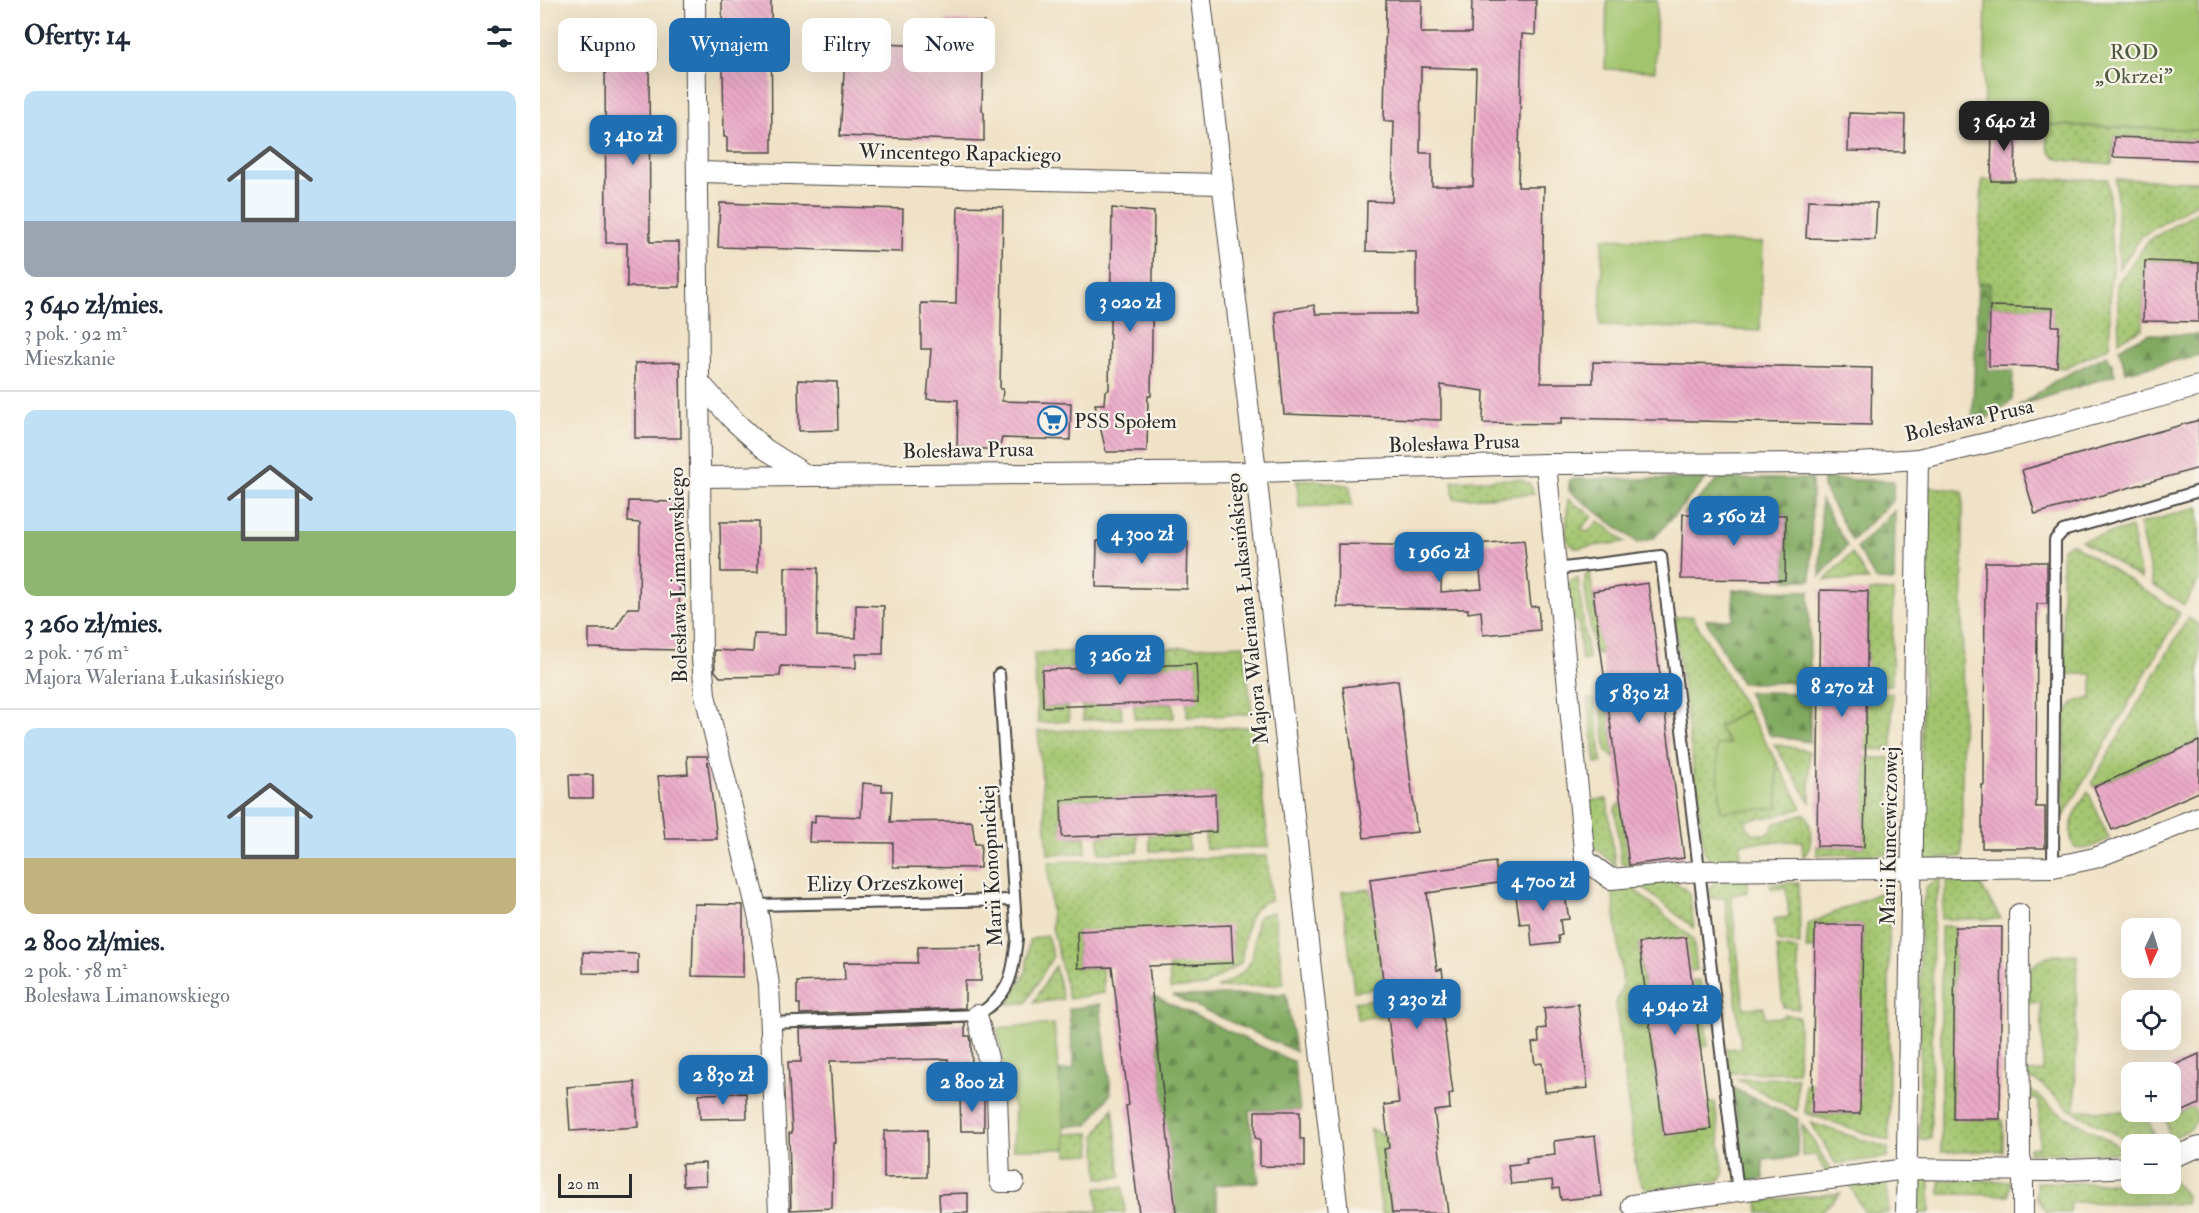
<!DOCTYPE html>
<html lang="pl">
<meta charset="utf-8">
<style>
body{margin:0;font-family:"IM FELL Double Pica",serif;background:#f6f6f7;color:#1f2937;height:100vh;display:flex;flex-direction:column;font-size:22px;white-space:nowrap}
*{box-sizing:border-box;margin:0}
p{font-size:20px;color:#747a83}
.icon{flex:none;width:33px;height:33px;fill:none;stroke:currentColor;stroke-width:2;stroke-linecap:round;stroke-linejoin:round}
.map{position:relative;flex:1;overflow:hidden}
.drawer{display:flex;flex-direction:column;background:#fff;width:540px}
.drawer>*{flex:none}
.hud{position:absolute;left:18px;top:18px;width:570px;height:54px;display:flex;gap:12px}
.needle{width:39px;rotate:184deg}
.fabs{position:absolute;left:1581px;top:918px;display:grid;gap:12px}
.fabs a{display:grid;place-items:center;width:60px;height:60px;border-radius:12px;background:#fff;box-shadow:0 6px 24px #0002;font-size:30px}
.scale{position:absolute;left:18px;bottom:15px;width:74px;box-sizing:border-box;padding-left:6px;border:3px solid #2b2b2b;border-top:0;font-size:16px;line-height:21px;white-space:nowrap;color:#2b2b2b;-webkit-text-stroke:4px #f7f3e8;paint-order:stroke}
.price{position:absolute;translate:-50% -51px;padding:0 14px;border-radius:12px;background:#1f6fb2;color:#fff;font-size:20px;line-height:39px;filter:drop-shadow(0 2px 3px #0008)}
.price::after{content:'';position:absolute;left:50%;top:36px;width:18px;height:14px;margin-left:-9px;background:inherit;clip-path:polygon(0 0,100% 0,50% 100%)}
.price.selected{background:#222;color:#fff}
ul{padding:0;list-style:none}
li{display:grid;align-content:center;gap:12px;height:318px;padding:0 24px}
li+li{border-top:2px solid #e0e1e3}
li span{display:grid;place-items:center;height:186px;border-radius:12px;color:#555}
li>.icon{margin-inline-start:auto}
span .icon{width:108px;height:108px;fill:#fffc;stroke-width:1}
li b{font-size:26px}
h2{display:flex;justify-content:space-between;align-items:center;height:72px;padding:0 24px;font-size:26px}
.pill{padding:0 21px;border-radius:12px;background:#fff;box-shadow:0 6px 24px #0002;font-size:21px;line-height:54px}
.pill.selected{background:#1f6fb2;color:#fff}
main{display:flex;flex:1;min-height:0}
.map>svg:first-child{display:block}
.grass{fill:url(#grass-dots);stroke:#66784c;stroke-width:1.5}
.forest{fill:url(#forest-firs);stroke:#566a46;stroke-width:1.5}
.green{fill:#a2c46d;stroke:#66784c;stroke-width:1.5}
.building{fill:url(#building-back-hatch);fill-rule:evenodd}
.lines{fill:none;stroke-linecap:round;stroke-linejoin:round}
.lane-casing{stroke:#494642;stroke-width:14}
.street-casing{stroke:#494642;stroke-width:22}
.lane{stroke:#fff;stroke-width:10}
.street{stroke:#fff;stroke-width:20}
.labels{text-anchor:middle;stroke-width:4.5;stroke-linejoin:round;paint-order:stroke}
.park-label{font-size:21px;fill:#4f593f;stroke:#f7f3e8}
.street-label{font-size:21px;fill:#2b2b2b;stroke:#f7f3e8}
.poi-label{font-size:21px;fill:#2b2b2b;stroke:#f7f3e8;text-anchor:start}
</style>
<main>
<section class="drawer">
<h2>Oferty: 14<svg class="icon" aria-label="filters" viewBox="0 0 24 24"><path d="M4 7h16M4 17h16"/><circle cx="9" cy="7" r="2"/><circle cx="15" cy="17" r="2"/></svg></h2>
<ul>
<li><span style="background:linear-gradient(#bfe0f5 70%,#9aa5b1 0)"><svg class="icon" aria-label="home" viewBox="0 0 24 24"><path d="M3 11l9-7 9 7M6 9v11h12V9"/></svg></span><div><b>3 640 zł/mies.</b><p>3 pok. · 92 m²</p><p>Mieszkanie</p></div></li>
<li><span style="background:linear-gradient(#bfe0f5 65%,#8fb573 0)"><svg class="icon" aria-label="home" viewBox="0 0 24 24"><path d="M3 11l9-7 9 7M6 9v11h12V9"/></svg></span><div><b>3 260 zł/mies.</b><p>2 pok. · 76 m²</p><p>Majora Waleriana Łukasińskiego</p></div></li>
<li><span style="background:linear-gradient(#bfe0f5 70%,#c2b280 0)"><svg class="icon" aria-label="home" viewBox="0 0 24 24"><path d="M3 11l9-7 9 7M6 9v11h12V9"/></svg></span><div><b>2 800 zł/mies.</b><p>2 pok. · 58 m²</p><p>Bolesława Limanowskiego</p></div></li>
</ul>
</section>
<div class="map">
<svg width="1659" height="1213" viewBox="0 0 1659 1213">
<defs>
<pattern id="grass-dots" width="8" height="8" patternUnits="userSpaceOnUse" patternTransform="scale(1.5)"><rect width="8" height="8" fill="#a2c46d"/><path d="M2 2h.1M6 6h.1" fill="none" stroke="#849f5a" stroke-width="1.8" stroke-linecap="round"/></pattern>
<pattern id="forest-firs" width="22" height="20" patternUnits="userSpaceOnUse" patternTransform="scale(1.5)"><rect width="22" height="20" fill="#81aa60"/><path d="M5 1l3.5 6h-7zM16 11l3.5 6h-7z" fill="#6a8b4f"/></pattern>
<pattern id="building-back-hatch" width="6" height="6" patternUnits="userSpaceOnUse" patternTransform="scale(1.5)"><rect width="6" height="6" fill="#ebaac8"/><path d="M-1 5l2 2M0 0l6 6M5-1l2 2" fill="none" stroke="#ca92ac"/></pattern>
</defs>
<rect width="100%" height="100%" fill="#f7f3e8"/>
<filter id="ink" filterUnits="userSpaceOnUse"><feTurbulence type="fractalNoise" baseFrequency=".0167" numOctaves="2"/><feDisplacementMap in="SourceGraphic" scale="12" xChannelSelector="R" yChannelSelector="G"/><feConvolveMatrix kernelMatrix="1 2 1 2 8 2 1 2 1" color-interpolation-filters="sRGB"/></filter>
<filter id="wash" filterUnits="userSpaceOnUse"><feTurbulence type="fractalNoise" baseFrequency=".008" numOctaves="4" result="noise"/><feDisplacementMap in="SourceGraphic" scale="24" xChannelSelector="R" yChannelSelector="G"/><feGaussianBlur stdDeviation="1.35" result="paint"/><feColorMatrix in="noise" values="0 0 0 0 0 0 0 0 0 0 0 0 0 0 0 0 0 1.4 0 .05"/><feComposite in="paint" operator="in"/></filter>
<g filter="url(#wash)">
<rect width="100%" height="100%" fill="#f0e2c6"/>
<g class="grass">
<path d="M1507,125L1659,130V140L1574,137L1572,164L1522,160C1504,154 1506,140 1507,125Z"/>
<path d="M1568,179L1573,275L1570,280V346L1525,368L1517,367L1519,327L1512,326V308L1450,306V283H1438L1442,180Z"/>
<path d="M1576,179L1659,181V201L1602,236L1579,269Z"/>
<path d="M1659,210V263L1605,261L1603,328L1579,341L1577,284L1608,241Z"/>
<path d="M969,479H979L990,484L994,494L914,499L912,481Z"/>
<path d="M757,480H774L810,486L812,505L759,507Z"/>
<path d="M1386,486L1423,491L1422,857L1399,858L1400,864C1389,862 1383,859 1380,848Z"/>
<path d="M1028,499L1053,516L1041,529L1048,532L1059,521L1085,542L1037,548C1029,545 1027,542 1026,533Z"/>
<path d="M1659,507V580L1644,605L1613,585L1599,524Z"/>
<path d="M1591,528L1601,579L1541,540Z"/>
<path d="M1531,543L1640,613L1523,818L1525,716C1531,701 1538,700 1552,698V674H1523L1522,549Z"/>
<path d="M1312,553L1328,580H1285Z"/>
<path d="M1050,572L1062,656L1054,651L1045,590V576Z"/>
<path d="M1038,578L1048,660L1042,661L1038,623L1030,616L1027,585L1030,581Z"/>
<path d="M1328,591H1353L1352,685H1326Z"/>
<path d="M1152,616L1207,710L1178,727L1190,744L1176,746L1238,808L1236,760L1262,808L1235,816L1206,820L1207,827L1214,834H1227L1233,829V824L1266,814C1272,826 1274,847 1263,857L1262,841L1201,843L1200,862C1184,862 1173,867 1164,851L1134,618Z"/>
<path d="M1648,618L1659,625V741L1554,787L1552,782Z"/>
<path d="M704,645L712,714L647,717V702L657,701L656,665L502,670L503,707H528L529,721L498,723L494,653Z"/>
<path d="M1326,692L1352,693V750L1325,749Z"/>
<path d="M1048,699H1054L1062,763L1056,764Z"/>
<path d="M633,703L634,718L595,719L594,704Z"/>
<path d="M1068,703L1075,758L1067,752L1061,709Z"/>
<path d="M581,704L582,719L543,720L542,706Z"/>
<path d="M713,727L729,847L666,849L665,832L676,831L675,794L521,800L522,837H545L546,853L508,854L498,731Z"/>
<path d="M1234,744L1269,751L1270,802Z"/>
<path d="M1325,758H1351L1349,854L1277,855V846L1324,847Z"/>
<path d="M1548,791L1569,839L1552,847L1543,849L1535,848C1523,830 1538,807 1548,791Z"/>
<path d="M1067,799L1075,865L1051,844L1045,801Z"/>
<path d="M1081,803L1089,865H1086L1081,861L1075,808Z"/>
<path d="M648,833L649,850L610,851L609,834Z"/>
<path d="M597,834L598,852L559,853V836Z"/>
<path d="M727,856L731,900C704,904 705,941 701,963L665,986L630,989L629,965L537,931L538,968H562L564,993L529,999L512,927L508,862Z"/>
<path d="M1408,875L1435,876L1461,919H1401Z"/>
<path d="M1401,877L1393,920L1391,1139H1380V913L1387,886Z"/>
<path d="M1180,879H1208V892L1191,895L1204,1008L1224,1007L1225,1018L1244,1017V1014L1259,1017L1258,1072L1190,1073L1186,1049L1201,1048L1185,897L1168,899L1171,886Z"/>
<path d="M1133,880L1149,893L1154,928L1097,883Z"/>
<path d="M1259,883L1260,945L1237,941L1234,919L1249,917L1246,888L1232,889L1230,884Z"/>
<path d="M1090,886L1153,939L1157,970L1150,971L1099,944L1124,1134L1168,1103L1175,1102L1184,1174L1180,1180L1109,1190L1104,1186L1097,1175L1077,1014L1076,1003L1083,984L1072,887Z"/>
<path d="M831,889L844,988L814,991L802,892Z"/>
<path d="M1349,889V1141L1265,1113V1084H1273V1113L1319,1114L1323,925H1276L1275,949H1266L1268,924Z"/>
<path d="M734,912L744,984L677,988C689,981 706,974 711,960C716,946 713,930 719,916Z"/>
<path d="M1401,926H1415L1413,1119L1463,1120V1151L1401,1152Z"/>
<path d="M507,935L513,956L486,1003L468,1004L486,972L489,940Z"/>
<path d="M1237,947L1258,950L1259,1009L1243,1007Z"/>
<path d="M1537,954L1535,1110L1605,1112L1618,1144H1593L1529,1109L1501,1084L1486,1076V1072L1503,1071L1501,1003L1484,1002L1483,973L1506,956Z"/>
<path d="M515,966L523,999L493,1003Z"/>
<path d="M1160,980L1168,1046L1160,1047L1151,981Z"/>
<path d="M845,998L847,1015L817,1019L815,1002Z"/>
<path d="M1257,1078V1111L1197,1079Z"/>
<path d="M1487,1087L1518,1112L1591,1153H1489V1148L1499,1147V1101L1487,1095Z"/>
<path d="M1653,1107L1658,1116L1651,1129L1630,1139L1626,1119Z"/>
<path d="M573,1108L581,1177L559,1178L556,1135Z"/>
<path d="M1271,1123L1348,1148V1157L1296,1164Z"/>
<path d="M1262,1124L1294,1174H1286L1276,1155L1262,1156Z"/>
<path d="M830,1129L849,1137L897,1131L898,1141L844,1149L852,1213H842Z"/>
<path d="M550,1133L552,1154L527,1155L525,1134Z"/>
<path d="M1376,1175H1390V1213H1375Z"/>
<path d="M1631,1179L1646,1195V1204L1530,1202V1213H1507L1496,1197V1182L1630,1184Z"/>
<path d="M1400,1180L1470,1181L1469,1195L1400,1194Z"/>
<path d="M1347,1181L1348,1213H1325L1309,1184Z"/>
<path d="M583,1187L585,1213H475L558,1211L557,1188Z"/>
<path d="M1301,1193L1280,1213H1219L1218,1201Z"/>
</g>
<g class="forest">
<path d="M1438,283H1450L1448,370L1473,371L1472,400L1438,425H1432Z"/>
<path d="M1608,334L1659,335V355L1586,372L1579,348Z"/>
<path d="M1567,355L1572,364L1575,375L1478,406L1518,379Z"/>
<path d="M1031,479H1166L1114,538L1098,543L1029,491V480Z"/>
<path d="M1179,479H1272L1271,580H1245L1246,515L1143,514Z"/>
<path d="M1283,479L1353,481V500L1312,540L1283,487Z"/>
<path d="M1281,500L1307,546L1280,576Z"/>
<path d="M1355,510L1354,581L1336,580L1317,548Z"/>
<path d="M1193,590L1269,591L1270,682L1201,683L1166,620H1193Z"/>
<path d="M1207,692L1270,693V742L1230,735Z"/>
<path d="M746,994L755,1051L633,996Z"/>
<path d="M612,997H616L754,1062L760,1111H709L719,1182L674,1185L678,1213H636Z"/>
<path d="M560,1004L571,1093L548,1125L524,1126L518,1071L534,1069L529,1009Z"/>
<path d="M1193,1088L1258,1119L1257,1157L1223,1160L1224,1179L1203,1182Z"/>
</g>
<g class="green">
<path d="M1067,0H1117L1115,71L1065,69Z"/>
<path d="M1446,0H1659V130L1443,122Z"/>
<path d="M1063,238L1223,243L1220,331L1060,325Z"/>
<path d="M1207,710L1236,760L1238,808L1181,811L1176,745L1190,744L1178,727Z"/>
<path d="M514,1024L526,1149H473L475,1108L466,1091L458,1028Z"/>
</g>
<g id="blocks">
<g class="building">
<path d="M182,0H231L232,152H187V137H184Z"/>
<path d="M846,0H882L881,33H931L932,0H996L995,35L982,34L978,187H1004L1001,383H1053V362L1332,368L1331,425L1021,418V424L943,423L944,391L901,385V420L744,414L735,312L774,305L776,314H876V252L826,251L827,201L852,202L854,121H844ZM881,67L936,69L933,186H892V153H880Z"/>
<path d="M405,21L444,22L442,110L444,112V141L300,136L306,42L403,47Z"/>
<path d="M72,37L116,38V61L109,60L110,242H139L140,287H87V243H66L65,60H72Z"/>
<path d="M1309,113L1365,115L1364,152L1308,151Z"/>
<path d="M1452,124H1476L1475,181H1451Z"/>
<path d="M1574,137L1659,140V160L1573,157Z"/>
<path d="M1268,200L1337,203L1335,240L1266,238Z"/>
<path d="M180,203L363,209L362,252L178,247Z"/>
<path d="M418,206L463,207L460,389H463L462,401L531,403L530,440L462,438L459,450L417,447L418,400L387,399L391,349H381V303L416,304Z"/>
<path d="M572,208L614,212L611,396H608L607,452H566L555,404H564L565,391L569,390Z"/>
<path d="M1605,261L1659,263V322L1603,321Z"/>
<path d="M1450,306L1513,308L1512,326H1519L1517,367L1449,366Z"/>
<path d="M140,362L141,438H95V363Z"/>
<path d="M258,380L297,382L298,430L259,431Z"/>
<path d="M1659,420V468L1495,514L1482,470Z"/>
<path d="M89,501L140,502L139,650L49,648V629H75L88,608H99L100,523L88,522Z"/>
<path d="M1143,514L1246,515L1245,580L1141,579Z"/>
<path d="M180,522H218V572H181Z"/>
<path d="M984,540L991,607L998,606L1000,630L943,635L941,611L928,613V609L797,607L798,544L902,546L901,592L942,589L937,544Z"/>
<path d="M557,541L648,542L647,589L556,587Z"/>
<path d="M1445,562H1507V604H1497L1496,807H1505V848H1442V785H1444Z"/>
<path d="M245,567L278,568L277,636L316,638V605L344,606L343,654H316V668L241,666L240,676L180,677L175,671L174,650L213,652L214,634L245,635Z"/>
<path d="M1108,583L1144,858L1089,865L1053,591Z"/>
<path d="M1280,590L1328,591L1324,847L1277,846Z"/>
<path d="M656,664L658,702L503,707L502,670Z"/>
<path d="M858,680L877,832L824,838L803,687Z"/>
<path d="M1659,741V792L1572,830L1554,787Z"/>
<path d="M147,756H167L177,839H125L118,776L148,774Z"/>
<path d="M29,775H53V798H30Z"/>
<path d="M323,783L342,785V791H352L350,822L432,821L435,844H441L440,868L353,867V843L269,842L270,822L275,823V815L321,817Z"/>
<path d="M675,794L676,832L522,837L521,800Z"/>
<path d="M955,862L958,883L887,893L897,970L902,969L905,994L900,995L913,1093L909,1094L910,1109L894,1111L908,1213H852L844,1149L849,1148L844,1105L859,1103L830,879Z"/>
<path d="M1023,884L1029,919L1020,920L1022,935L1018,936L1019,943L992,946L990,923L980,924L975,890Z"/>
<path d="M154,904L203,905V977L152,976Z"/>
<path d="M691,925L693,963L609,966L636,1213H599L586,1106L589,1105L572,967L538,968L537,931Z"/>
<path d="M1275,925H1323L1320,1114L1272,1113Z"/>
<path d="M1415,927H1462L1460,1119H1413Z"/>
<path d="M1146,937L1171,1129L1124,1135L1099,943Z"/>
<path d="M442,946L441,981H425V1008L260,1014V1004H257V982L305,980L304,962L377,963L378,947Z"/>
<path d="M43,952L98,954V974L43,973Z"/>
<path d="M1038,1004L1048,1088L1005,1092L1002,1063L995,1064L992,1043L999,1042L998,1029L1006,1028L1004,1008Z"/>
<path d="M425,1023V1036H430L431,1042L433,1092H409L408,1059L290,1061L295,1143H293L292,1208L251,1210L249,1133H252L248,1062H261L260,1029Z"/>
<path d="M1659,1054V1104L1630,1117V1067Z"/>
<path d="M95,1082L98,1127L30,1131L27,1087Z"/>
<path d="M206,1093L207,1118L160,1119L159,1094Z"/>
<path d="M420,1096H444V1131H421Z"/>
<path d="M715,1111H760V1139H764V1167L720,1166V1139L715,1138Z"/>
<path d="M387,1130V1177L344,1178V1131Z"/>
<path d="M1055,1136L1062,1196L1021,1200L1019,1188L1013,1189L1012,1180L971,1184L968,1165L987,1163L986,1158L1015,1155L1014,1141Z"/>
<path d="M165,1163L166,1185L143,1186L142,1164Z"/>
<path d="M428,1193V1213H400L399,1194Z"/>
</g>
</g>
</g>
<g filter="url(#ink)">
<use href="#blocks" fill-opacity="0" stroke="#494642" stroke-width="1.5"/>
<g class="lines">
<defs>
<g id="lane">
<path d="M1016,569L1121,556L1198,1192"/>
<path d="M1513,867L1515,540L1523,531L1659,491"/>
<path d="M216,905L474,900"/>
<path d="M231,1023L437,1015C471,994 472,976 477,939L459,674"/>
</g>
<g id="street">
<path d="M155,0L162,658L165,695L219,919L229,985L239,1213"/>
<path d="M661,0L716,472L798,1213"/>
<path d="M157,172L682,184"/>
<path d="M160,383L192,419L225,449L268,476"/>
<path d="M1006,464L1045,860L1071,879L1159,871L1513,867L1555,858L1659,817"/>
<path d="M161,477L716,472L1006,464L1318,463L1378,459L1468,438L1659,386"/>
<path d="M1479,914L1480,1156L1483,1171V1213"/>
<path d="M437,1015L457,1094L460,1182H474"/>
<path d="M1630,1158L1659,1147"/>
<path d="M1092,1205L1366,1169L1507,1171L1592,1167"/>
<path d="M1366,1213L1378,459"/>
</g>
</defs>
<use href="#lane" class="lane-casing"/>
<use href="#street" class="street-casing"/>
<use href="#lane" class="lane"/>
<use href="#street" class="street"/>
</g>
</g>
<defs>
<symbol id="supermarket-ring" viewBox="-11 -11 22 22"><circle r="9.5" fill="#f7f3e8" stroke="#1f6fb2" stroke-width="1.5"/><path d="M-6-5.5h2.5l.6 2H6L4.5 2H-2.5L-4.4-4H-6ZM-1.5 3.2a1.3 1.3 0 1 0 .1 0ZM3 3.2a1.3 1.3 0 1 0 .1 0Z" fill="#1f6fb2"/></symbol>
</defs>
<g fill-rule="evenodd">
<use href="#supermarket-ring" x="496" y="404" width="33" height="33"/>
</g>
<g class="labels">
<g class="park-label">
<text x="1594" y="59">ROD<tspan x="1594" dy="24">„Okrzei”</tspan></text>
</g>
<g class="street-label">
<text transform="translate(420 153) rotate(1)" y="7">Wincentego Rapackiego</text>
<text transform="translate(1429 420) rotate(-13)" y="7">Bolesława Prusa</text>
<text transform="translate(914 443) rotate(-2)" y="7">Bolesława Prusa</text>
<text transform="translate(428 450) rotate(-1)" y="7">Bolesława Prusa</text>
<text transform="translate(138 575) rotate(-91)" y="7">Bolesława Limanowskiego</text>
<text transform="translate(707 609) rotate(-96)" y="7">Majora Waleriana Łukasińskiego</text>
<text transform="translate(1349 836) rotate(-89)" y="7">Marii Kuncewiczowej</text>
<text transform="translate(451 866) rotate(-93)" y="7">Marii Konopnickiej</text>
<text transform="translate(345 883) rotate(-1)" y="7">Elizy Orzeszkowej</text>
</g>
<g class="poi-label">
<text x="534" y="428">PSS Społem</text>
</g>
</g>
</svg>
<div class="fabs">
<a><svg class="needle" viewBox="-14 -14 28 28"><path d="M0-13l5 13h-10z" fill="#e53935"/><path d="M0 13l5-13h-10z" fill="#747a83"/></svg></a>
<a><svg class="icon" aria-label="locate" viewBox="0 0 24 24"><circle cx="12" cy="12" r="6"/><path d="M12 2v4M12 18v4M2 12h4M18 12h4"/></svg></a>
<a>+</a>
<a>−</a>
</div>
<div class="scale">20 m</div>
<b class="price selected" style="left:1464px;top:152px">3 640 zł</b>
<b class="price" style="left:93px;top:166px">3 410 zł</b>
<b class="price" style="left:590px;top:333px">3 020 zł</b>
<b class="price" style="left:1194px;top:547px">2 560 zł</b>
<b class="price" style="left:602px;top:565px">4 300 zł</b>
<b class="price" style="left:899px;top:583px">1 960 zł</b>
<b class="price" style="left:580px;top:686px">3 260 zł</b>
<b class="price" style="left:1302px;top:718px">8 270 zł</b>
<b class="price" style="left:1099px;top:724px">5 830 zł</b>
<b class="price" style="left:1003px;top:912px">4 700 zł</b>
<b class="price" style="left:877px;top:1030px">3 230 zł</b>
<b class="price" style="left:1135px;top:1036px">4 940 zł</b>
<b class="price" style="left:183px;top:1106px">2 830 zł</b>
<b class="price" style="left:432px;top:1113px">2 800 zł</b>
<div class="hud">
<a class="pill">Kupno</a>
<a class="pill selected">Wynajem</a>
<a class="pill">Filtry</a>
<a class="pill">Nowe</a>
</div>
</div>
</main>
